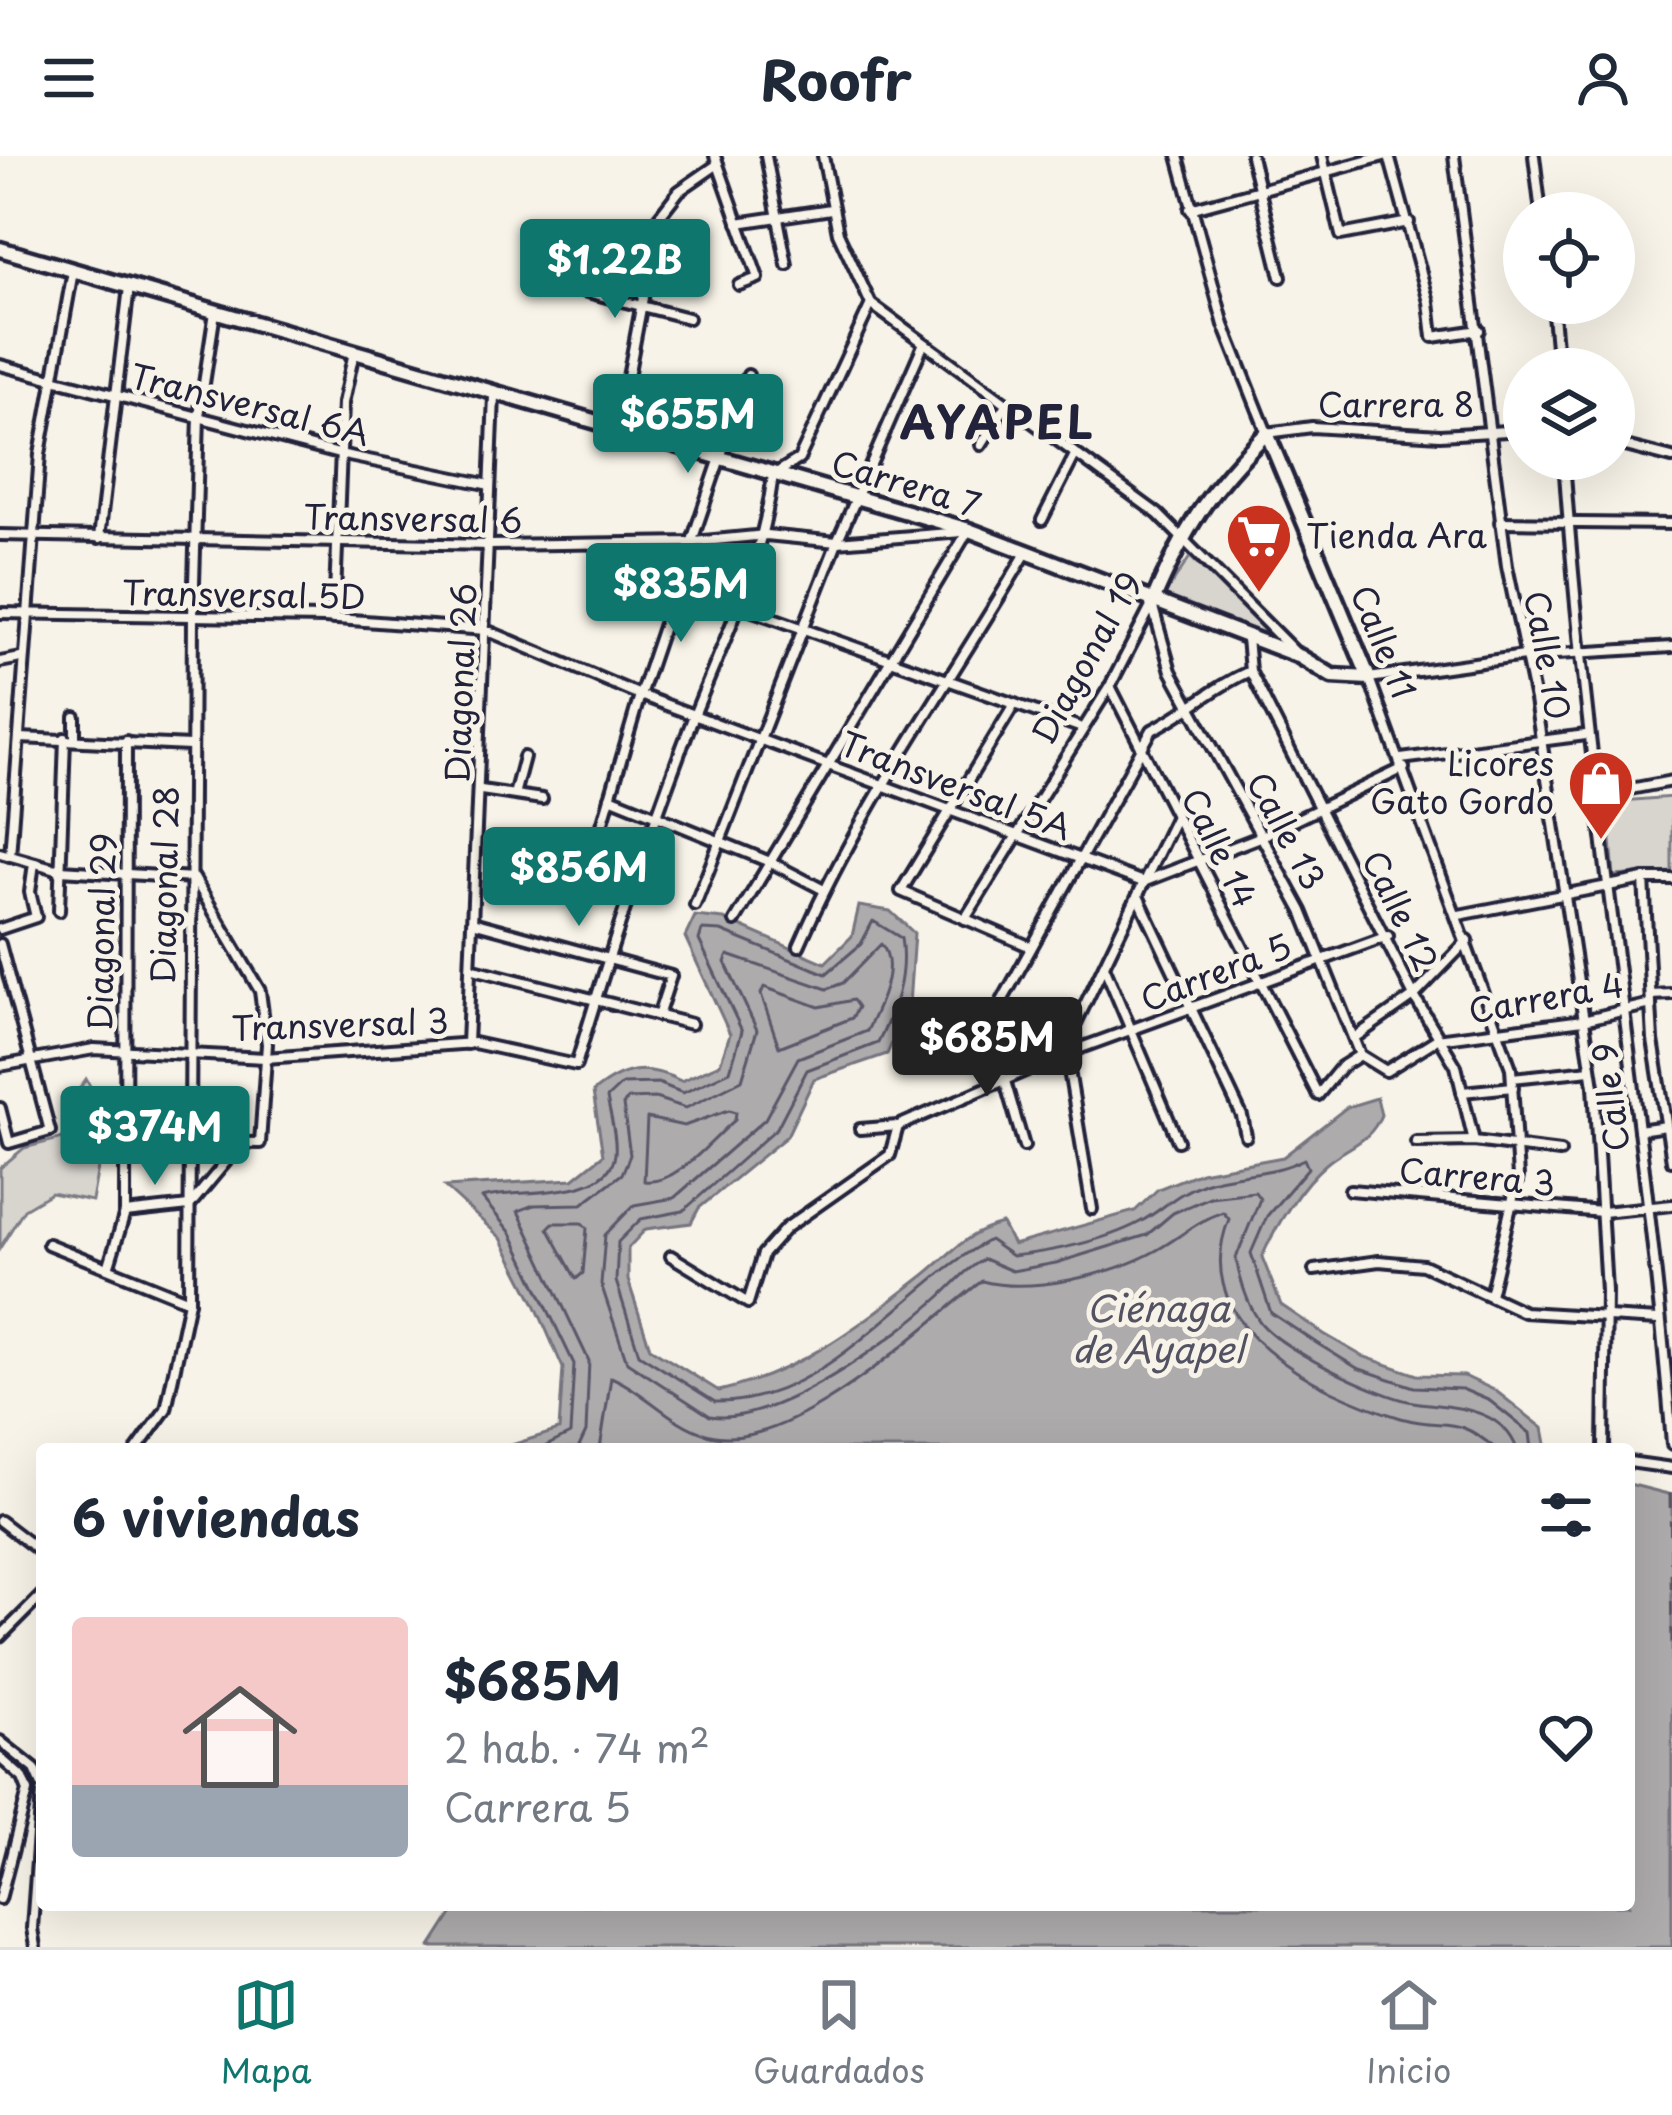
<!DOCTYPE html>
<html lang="es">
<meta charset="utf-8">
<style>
body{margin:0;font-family:"Playpen Sans",sans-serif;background:#f2f2f3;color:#1f2937;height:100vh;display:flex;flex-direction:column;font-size:45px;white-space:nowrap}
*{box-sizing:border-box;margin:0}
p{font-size:39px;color:#747a83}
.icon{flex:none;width:66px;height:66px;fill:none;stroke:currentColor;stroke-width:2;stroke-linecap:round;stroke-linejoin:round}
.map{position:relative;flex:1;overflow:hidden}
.drawer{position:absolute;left:36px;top:1287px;width:1599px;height:468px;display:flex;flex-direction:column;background:#fff;border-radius:12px;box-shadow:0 12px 48px #0002}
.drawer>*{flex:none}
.controls{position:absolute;left:1503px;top:36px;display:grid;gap:24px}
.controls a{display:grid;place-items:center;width:132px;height:132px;border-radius:50%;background:#fff;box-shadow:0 12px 48px #0002;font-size:60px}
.price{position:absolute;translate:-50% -102px;padding:0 27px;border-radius:12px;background:#0f766e;color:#fff;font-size:39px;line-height:78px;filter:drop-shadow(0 3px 6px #0008)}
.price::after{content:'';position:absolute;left:50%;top:72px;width:36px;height:27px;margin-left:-18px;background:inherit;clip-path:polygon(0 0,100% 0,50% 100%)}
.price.current{background:#222;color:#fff}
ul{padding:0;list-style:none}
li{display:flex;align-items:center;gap:36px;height:300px;padding:0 36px}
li+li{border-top:3px solid #e0e1e3}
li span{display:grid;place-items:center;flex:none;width:336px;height:240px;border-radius:12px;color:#555}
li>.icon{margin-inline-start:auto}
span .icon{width:144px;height:144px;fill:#fffc;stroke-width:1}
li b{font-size:51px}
h2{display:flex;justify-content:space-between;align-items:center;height:144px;padding:0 36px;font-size:51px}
header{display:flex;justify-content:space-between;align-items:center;height:156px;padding:0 36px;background:#fff;font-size:54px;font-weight:700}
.dock{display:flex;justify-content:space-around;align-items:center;height:168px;border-top:3px solid #e0e1e3;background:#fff;font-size:33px;color:#747a83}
.dock a{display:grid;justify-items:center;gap:6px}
.dock .current{color:#0f766e}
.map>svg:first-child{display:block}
.green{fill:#d8d5cf;stroke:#7d7c85;stroke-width:3}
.water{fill:#aeabad;stroke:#76747f;stroke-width:3}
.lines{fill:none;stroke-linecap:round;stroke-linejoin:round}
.shore{stroke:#5a5969;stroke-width:3}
.ferry{stroke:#535263;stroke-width:3;stroke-dasharray:15 12;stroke-linecap:butt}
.minor-casing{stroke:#22223b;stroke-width:16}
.secondary-casing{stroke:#22223b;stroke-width:21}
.minor{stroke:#f7f3e8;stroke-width:8}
.secondary{stroke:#f7f3e8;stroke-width:12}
.labels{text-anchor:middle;stroke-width:10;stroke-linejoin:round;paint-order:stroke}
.street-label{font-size:33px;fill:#22223b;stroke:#f7f3e8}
.poi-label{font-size:33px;fill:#22223b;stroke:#f7f3e8;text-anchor:start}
.water-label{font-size:36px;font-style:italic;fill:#535263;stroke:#f7f3e8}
.district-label{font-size:45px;font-weight:bold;letter-spacing:3px;fill:#22223b;stroke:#f7f3e8}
</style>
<header><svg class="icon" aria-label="menu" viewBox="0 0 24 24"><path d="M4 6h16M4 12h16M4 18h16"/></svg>Roofr<svg class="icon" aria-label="person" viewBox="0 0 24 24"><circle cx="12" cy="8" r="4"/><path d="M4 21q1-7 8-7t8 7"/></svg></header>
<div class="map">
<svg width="1672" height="1791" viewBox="0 0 1672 1791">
<rect width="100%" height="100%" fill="#f7f3e8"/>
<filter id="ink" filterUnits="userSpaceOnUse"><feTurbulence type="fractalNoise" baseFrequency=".00833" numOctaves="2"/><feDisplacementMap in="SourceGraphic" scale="24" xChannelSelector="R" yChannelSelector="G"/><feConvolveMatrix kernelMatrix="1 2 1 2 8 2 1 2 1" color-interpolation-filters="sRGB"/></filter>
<g filter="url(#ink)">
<g class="green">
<path d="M1190,401L1272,478L1270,482L1163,441Z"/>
<path d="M1672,641V716L1614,720L1608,646Z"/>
<path d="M86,923L107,961L92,1045L51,1037L24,1053L0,1092V1012L24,992L63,982L73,942Z"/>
</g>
<g class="water">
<path d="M859,750L890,755L914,777L909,849L887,898L814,923L787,980L699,1052L691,1067L646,1073L628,1092V1124L650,1192L719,1235C798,1217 856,1172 919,1123C948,1101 964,1077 1002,1068L1013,1089L1135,1055L1158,1033L1201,1016L1283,1001L1347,951L1377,942L1381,959C1370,987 1347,990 1326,1008C1301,1029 1275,1071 1262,1101L1281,1149L1324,1178L1362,1200L1417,1219L1464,1220L1496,1235L1543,1272L1547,1293H499L559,1274L563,1212L534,1146L501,1082L445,1031L573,1023L603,999L593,936C623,912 645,907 681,925L720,908L730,878L685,781L695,760L724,763L825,807L852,780Z"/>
<path d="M1629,1328L1672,1339V1791H431L458,1749H1629Z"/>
</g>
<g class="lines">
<g class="shore">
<path d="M764,831L819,851L853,844L858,851L852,862L779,891L761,838Z"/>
<path d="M729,954L736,956L735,964C711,984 676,1030 644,1025L647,962L684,970Z"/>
<path d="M582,1067L587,1072L583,1117L576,1123L548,1072L553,1067Z"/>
<path d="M540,1293L570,1278L574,1208L511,1077L482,1042C512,1032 610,1046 615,998C617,980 610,959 607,942L622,928L658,927L683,937L730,915L742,875L699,784L702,774L721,775L826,818L861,788L873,765L901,782C907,820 895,853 878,887L807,914L777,972L683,1055L641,1063L618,1086L616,1125L639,1198L715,1246C827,1248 901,1132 989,1084L1012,1100C1051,1096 1105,1085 1140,1066C1164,1053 1173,1039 1204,1027C1239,1015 1268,1021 1304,1003L1308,1012L1267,1060L1251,1097L1271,1157L1318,1188L1357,1212L1414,1231L1462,1233L1490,1245L1530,1277L1532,1293"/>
<path d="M578,1293L586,1276L589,1205L518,1055L534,1049L582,1048L622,1018L630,999L623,949L628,943L655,942L686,952L742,924L757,874L725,806L728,799L827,833L843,827L881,788C900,809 878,853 867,875L798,902L765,963L674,1042L634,1049L605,1079L601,1128L627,1206L710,1260C775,1271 895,1182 941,1140C956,1126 966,1113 984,1103L1012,1115L1056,1107L1147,1079L1173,1057L1210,1041L1255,1036L1260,1043L1236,1102C1239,1121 1247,1147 1258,1163C1275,1191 1380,1241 1413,1246C1450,1252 1501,1249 1517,1293"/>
<path d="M600,1293L611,1221C643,1234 671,1268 706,1278C789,1303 923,1169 982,1125C1030,1138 1113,1119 1157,1094C1181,1081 1196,1065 1223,1056L1229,1063C1186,1172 1316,1236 1401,1262C1447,1275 1452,1256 1496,1293"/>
</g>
<path class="ferry" d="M1670,1337L1672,1487"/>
<defs>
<g id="minor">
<path d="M715,0L758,122L739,129"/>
<path d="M766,0L787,109"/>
<path d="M823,0L838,77L871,148L1158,358L1294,495"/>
<path d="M1178,0L1224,169L1267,277L1312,271L1440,279L1524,274"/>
<path d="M1251,0L1281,121"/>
<path d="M1322,0L1341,79L1409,66"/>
<path d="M1389,0L1429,146L1433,181L1479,174"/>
<path d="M1454,0L1507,410L1535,544L1594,930L1606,1135L1604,1293"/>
<path d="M1534,0L1541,57"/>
<path d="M1190,53L1384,0"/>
<path d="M738,67L831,53"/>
<path d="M566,71L652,91"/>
<path d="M560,129L688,162"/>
<path d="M1552,147L1558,213"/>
<path d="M0,209L339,298L490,329"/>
<path d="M618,274L658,62L679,35L718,8"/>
<path d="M1614,287L1672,302"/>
<path d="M981,289L1006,250"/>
<path d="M1564,303C1586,633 1646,959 1672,1288"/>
<path d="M1042,364L1075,299"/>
<path d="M1500,366L1672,368"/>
<path d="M0,379L490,389L694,386L766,379L837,386L962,376"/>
<path d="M99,382L129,131"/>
<path d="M592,389L680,429L1082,572"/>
<path d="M1152,448L1171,515L1302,755L1360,899L1386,915L1437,883L1583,864L1651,848"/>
<path d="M0,457L324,462L486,474L640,539L1143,726L1262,680L1404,612"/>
<path d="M334,463L343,247L354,196"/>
<path d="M1247,482L1250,515L1414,840L1456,910L1474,985"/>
<path d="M0,506L21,502"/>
<path d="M1110,530L1318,939L1341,911L1360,899"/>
<path d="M1014,549L901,735L1031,791"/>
<path d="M20,582L190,590"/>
<path d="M75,583V561"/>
<path d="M1401,603L1586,579"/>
<path d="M481,634L542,643"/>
<path d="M515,635L524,601"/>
<path d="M1594,640L1672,625"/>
<path d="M610,641L770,706L824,734"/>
<path d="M0,697L60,714L194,722L260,835L267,888L260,987L126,985"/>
<path d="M10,700L40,298L73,115"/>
<path d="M1644,723L1653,884L1672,1005"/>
<path d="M1138,740L1242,960L1246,980"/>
<path d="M579,748L640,539L748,219"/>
<path d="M695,749L837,386L923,189"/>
<path d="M59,755L65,582"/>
<path d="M1459,759L1644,723H1672"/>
<path d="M965,763L1110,530L1152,449"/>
<path d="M735,765L968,375"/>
<path d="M476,767L671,820L658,860"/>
<path d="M0,773L36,761L30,736L34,707"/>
<path d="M0,788L50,975L9,987L0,952"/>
<path d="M799,790C860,650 949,528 1026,397"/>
<path d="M1104,810L1178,985"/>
<path d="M474,813L691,868"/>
<path d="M1651,839L1672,838"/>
<path d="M914,858L981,883"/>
<path d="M1357,880L1414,840L1468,784"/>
<path d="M981,883L1152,574C1188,556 1213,531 1250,515"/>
<path d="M981,883L1004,922L1024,990"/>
<path d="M467,888L494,240"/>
<path d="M0,910L94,893L265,902L474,887L576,909C611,791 649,676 693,562C726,479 762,408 773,319L799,303L871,148"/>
<path d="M1512,922L1591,914"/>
<path d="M1462,936L1513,931"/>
<path d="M860,973L898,970L1067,897L1388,780"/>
<path d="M1639,974L1666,970"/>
<path d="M1416,986L1474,985L1560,996"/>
<path d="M1350,1034L1602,1056L1672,1049"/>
<path d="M190,1049L240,989"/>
<path d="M1092,1053L1065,890L1176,660"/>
<path d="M125,1057L189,1050"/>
<path d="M48,1088L189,1145"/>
<path d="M671,1100L748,1147L763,1098L786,1072L890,999L898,970"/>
<path d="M109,1109L125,1057L126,585"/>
<path d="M1314,1114L1379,1105L1423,1109L1524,1156L1658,1164"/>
<path d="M1490,1139L1518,1021L1511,912L1369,522L1524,500L1672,491"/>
<path d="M137,1293L166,1253L189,1145L193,460L199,260L215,156"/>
<path d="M1629,1306L1672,1312"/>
<path d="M0,1365L42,1397"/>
<path d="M0,1481L42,1439"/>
<path d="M0,1585L35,1613L42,1629"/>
<path d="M0,1602L23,1622L28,1635L0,1743"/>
<path d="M35,1791L32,1772L42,1637"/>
</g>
<path id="secondary" d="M0,93L969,374L1299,500L1332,520L1369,522L1267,277C1210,332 1183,374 1152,448"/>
</defs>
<use href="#minor" class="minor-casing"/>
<use href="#secondary" class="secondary-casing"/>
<use href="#minor" class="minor"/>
<use href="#secondary" class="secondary"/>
</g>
</g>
<defs>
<symbol id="supermarket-pin" viewBox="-11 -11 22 30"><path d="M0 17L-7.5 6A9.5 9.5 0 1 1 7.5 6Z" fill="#c8321e" stroke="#f7f3e8"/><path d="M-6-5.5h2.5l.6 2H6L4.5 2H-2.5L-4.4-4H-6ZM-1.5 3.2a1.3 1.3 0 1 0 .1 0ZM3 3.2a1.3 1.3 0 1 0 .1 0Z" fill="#fff"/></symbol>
<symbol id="shop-pin" viewBox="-11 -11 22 30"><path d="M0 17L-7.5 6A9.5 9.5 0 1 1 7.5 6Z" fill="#c8321e" stroke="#f7f3e8"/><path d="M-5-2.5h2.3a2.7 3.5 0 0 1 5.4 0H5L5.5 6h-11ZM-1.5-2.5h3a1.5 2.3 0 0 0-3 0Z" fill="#fff"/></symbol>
</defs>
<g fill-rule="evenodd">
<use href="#supermarket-pin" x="1221" y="342" width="76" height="104"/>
<use href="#shop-pin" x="1563" y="589" width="76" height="104"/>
</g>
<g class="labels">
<g class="street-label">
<text transform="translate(250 249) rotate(14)" y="12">Transversal 6A</text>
<text x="1396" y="261">Carrera 8</text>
<text transform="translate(906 328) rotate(17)" y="12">Carrera 7</text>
<text transform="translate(413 363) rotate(1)" y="12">Transversal 6</text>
<text transform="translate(244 439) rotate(1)" y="12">Transversal 5D</text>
<text transform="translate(1383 486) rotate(68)" y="12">Calle 11</text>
<text transform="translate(1547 499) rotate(80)" y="12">Calle 10</text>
<text transform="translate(1087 502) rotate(-61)" y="12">Diagonal 19</text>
<text transform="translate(461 527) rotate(-88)" y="12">Diagonal 26</text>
<text transform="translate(956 630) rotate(21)" y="12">Transversal 5A</text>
<text transform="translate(1286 675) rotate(62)" y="12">Calle 13</text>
<text transform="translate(1219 692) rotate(64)" y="12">Calle 14</text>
<text transform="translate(165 729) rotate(-89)" y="12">Diagonal 28</text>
<text transform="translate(1400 755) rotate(64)" y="12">Calle 12</text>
<text transform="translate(102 776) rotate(-89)" y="12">Diagonal 29</text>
<text transform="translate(1216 817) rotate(-21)" y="12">Carrera 5</text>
<text transform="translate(1546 842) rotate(-10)" y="12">Carrera 4</text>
<text transform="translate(340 869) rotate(-2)" y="12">Transversal 3</text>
<text transform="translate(1611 941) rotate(-97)" y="12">Calle 9</text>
<text transform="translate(1477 1021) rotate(5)" y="12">Carrera 3</text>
</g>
<g class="poi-label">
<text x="1306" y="392">Tienda Ara</text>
<text x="1554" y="620" text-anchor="end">Licores<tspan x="1554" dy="38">Gato Gordo</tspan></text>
</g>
<g class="water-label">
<text x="1158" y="1166">Ciénaga<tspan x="1158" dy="41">de Ayapel</tspan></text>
</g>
<g class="district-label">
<text x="998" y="283">AYAPEL</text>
</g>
</g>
</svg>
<div class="controls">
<a><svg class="icon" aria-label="locate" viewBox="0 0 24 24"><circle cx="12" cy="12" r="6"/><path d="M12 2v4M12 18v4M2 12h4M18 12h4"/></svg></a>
<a><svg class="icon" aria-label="layers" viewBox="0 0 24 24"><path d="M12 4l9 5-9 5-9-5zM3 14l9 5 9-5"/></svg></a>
</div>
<b class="price" style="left:615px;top:165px">$1.22B</b>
<b class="price" style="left:688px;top:320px">$655M</b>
<b class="price" style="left:681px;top:489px">$835M</b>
<b class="price" style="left:579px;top:773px">$856M</b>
<b class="price current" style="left:987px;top:943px">$685M</b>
<b class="price" style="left:155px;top:1032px">$374M</b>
<section class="drawer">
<h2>6 viviendas<svg class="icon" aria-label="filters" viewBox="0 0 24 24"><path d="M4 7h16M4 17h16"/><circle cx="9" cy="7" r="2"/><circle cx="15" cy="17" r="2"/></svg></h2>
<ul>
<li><span style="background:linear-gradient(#f6c9c9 70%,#9aa5b1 0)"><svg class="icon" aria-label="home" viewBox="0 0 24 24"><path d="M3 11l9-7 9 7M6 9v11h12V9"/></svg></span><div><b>$685M</b><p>2 hab. · 74 m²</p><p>Carrera 5</p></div><svg class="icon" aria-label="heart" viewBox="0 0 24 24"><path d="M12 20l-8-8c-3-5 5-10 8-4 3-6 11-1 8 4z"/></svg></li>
</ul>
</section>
</div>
<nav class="dock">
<a class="current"><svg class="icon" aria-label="map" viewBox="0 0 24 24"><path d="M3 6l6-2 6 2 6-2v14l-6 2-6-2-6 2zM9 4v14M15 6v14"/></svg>Mapa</a>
<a><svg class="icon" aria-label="saved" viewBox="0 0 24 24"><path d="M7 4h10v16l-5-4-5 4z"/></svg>Guardados</a>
<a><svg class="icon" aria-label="home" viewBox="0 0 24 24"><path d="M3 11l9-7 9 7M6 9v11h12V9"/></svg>Inicio</a>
</nav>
